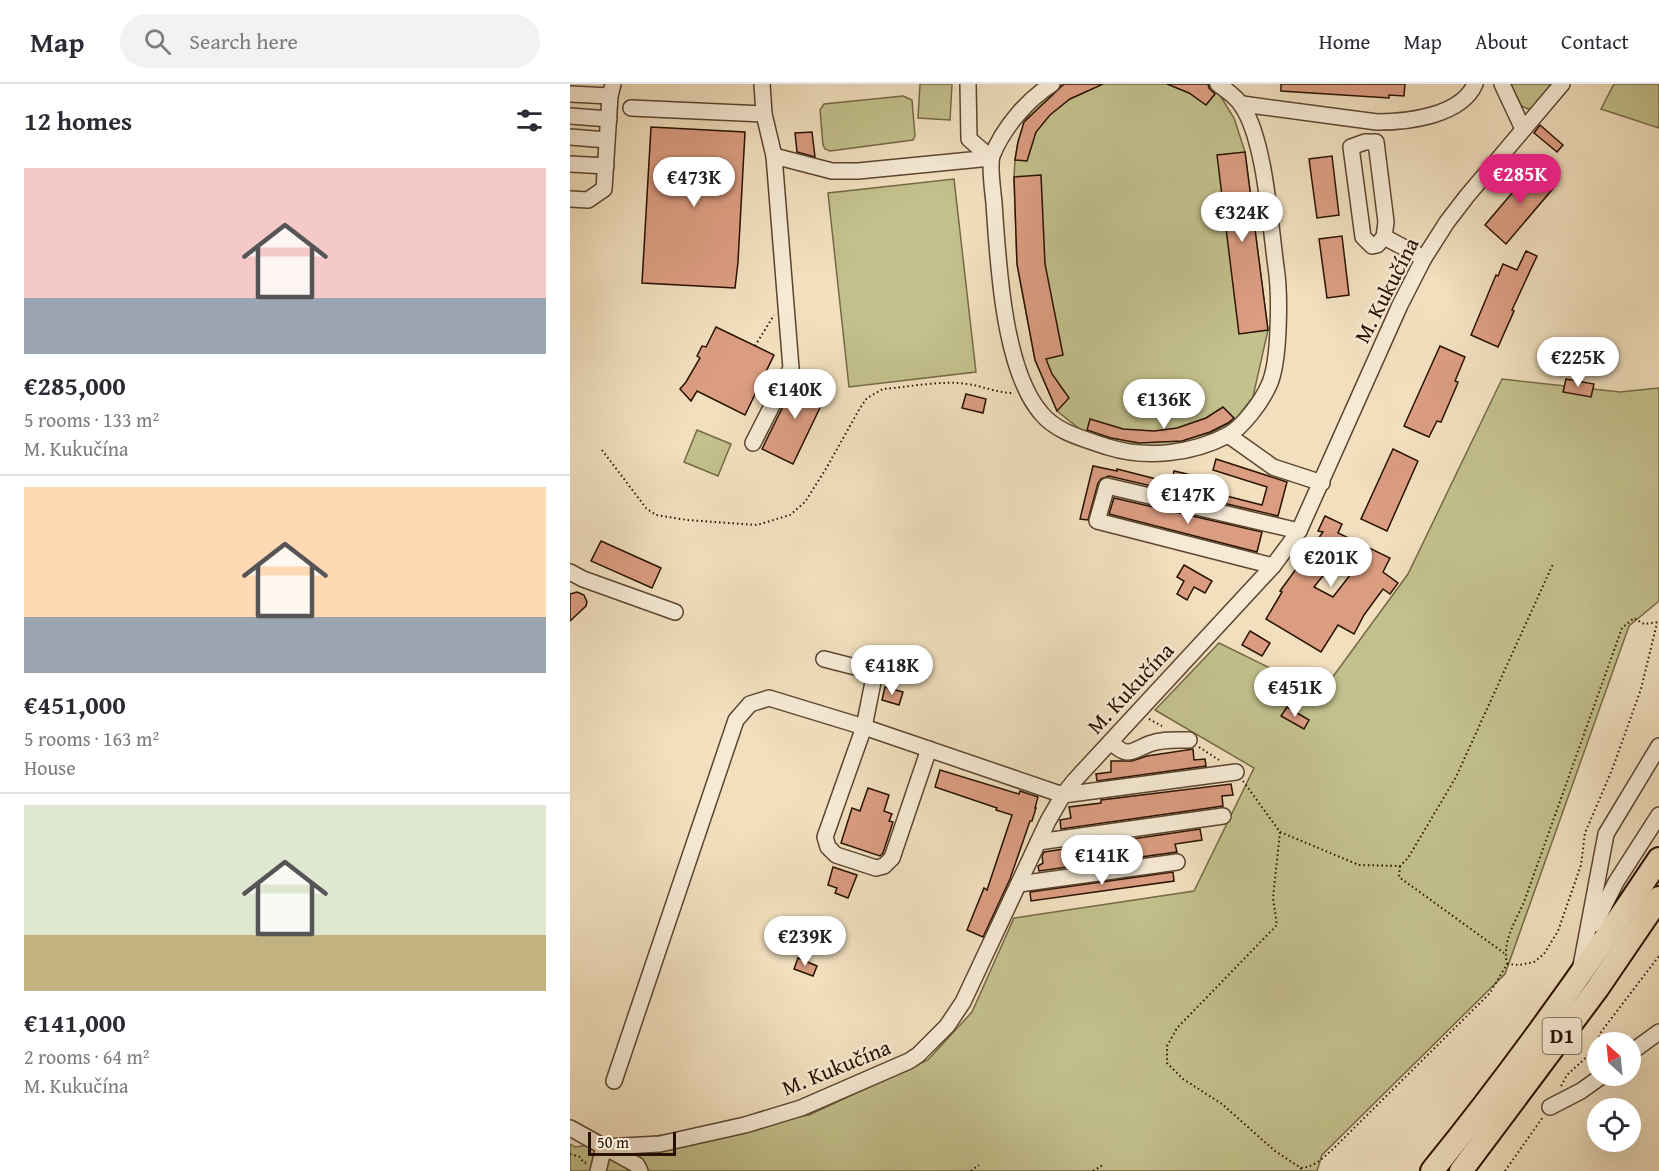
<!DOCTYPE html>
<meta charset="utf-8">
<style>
body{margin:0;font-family:"Gentium Book Plus",serif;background:#f2f2f3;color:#2b2b33;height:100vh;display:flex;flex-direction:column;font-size:22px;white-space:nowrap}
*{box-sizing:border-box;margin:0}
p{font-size:20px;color:#7c7c81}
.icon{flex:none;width:33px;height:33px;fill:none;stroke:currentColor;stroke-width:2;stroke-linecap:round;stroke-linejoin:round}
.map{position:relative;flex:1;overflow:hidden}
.side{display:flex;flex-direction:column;background:#fff;width:570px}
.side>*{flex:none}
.needle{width:39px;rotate:333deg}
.buttons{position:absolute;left:1017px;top:948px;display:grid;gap:12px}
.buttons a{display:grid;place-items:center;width:54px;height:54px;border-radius:50%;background:#fff;box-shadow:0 6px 24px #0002;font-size:30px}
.scale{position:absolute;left:18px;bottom:15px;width:88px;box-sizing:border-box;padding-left:6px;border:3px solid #2a1201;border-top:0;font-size:16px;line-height:21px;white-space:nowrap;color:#2a1201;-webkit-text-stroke:4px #f6ead5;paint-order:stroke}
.price{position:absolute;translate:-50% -51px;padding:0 14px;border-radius:21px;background:#fff;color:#222;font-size:20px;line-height:39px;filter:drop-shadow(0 2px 3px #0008)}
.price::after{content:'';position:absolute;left:50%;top:36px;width:18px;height:14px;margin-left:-9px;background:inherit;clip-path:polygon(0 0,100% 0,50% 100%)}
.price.current{background:#db2777;color:#fff}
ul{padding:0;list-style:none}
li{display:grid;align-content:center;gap:12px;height:318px;padding:0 24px}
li+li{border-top:2px solid #e1e1e2}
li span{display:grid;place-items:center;height:186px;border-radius:0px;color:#555}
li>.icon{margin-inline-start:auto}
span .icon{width:108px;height:108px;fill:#fffc;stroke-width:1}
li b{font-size:26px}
h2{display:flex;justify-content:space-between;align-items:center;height:72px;padding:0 24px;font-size:26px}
header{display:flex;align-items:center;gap:36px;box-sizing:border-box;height:84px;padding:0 30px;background:#fff;border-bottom:2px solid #e1e1e2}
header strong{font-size:28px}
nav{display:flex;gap:33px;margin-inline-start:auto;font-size:21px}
.search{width:420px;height:54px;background:#f2f2f3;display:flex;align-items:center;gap:15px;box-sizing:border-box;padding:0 21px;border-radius:33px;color:#7c7c81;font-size:22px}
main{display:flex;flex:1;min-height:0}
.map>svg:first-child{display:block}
.green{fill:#c2c08c;stroke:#766946;stroke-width:1.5}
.building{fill:#db9d82;stroke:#2a1201;stroke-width:1.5;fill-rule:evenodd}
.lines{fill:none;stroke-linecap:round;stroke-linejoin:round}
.minor-casing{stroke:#5c4530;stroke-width:18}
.highway-casing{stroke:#2a1201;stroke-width:26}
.path{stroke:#2a1201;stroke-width:2;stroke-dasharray:1.5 3;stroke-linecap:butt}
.minor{stroke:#f6ead5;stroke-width:15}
.highway{stroke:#f1dfbe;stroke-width:22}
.labels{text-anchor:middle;stroke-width:4.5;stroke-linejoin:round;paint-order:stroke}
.shield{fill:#f6ead5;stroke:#675341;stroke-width:1.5}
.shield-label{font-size:21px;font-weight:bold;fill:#2a1201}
.street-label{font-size:22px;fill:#2a1201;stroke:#f6ead5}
</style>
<header>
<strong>Map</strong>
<div class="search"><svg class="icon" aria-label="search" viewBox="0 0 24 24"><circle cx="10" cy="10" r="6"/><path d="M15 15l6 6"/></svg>Search here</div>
<nav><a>Home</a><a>Map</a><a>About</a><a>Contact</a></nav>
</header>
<main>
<section class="side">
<h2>12 homes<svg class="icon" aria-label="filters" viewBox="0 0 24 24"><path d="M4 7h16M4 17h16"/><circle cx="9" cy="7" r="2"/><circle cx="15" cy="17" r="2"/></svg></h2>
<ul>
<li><span style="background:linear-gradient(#f6c9c9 70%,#9aa5b1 0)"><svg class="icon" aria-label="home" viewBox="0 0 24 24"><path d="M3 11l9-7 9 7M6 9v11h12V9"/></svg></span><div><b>€285,000</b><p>5 rooms · 133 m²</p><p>M. Kukučína</p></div></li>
<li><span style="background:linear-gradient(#ffd9b3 70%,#9aa5b1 0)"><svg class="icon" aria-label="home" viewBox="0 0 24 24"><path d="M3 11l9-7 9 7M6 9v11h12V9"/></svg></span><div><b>€451,000</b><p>5 rooms · 163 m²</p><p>House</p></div></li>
<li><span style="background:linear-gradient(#dfe7d0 70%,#c2b280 0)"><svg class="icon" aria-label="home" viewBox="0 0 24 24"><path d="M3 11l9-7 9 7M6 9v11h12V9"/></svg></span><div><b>€141,000</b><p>2 rooms · 64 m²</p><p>M. Kukučína</p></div></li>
</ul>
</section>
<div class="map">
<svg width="1089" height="1087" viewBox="0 0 1089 1087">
<rect width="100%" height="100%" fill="#f1dfbe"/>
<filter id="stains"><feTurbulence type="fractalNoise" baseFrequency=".00333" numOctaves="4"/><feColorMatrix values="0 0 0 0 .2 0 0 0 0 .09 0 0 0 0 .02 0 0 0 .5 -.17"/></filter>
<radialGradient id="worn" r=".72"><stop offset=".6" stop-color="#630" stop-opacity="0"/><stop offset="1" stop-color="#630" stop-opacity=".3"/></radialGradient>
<g class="green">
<path d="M350,0H382L380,36L348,34Z"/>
<path d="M494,0H640L648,8L664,34L675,68L698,246L683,313L665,336L627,356L604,361L569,364L516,350L487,327L465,276L447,180L444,93L445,76L448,58L457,33L463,24L484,5Z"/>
<path d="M939,0H983L961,25C948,25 944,11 939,0Z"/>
<path d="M1044,0H1089V44L1031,25Z"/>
<path d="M333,12L342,16L345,52L343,56L260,67L255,65L253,61L250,26L254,20Z"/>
<path d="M384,95L406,288L279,303L258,109Z"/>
<path d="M932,295L1050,308L1089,304V517L1059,542L935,890L752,1071L747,1087H0V1060L5,1063L239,1031L358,976L402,928L444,834L624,807L684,684L585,626L649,559L751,609L838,490Z"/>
<path d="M127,346L161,360L148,392L114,378Z"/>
</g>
<g class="building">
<path d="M494,0H533L500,15L480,31L466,48L457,77L445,76L448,58L454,38Z"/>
<path d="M597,0H638L639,4L645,10L636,21L619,9Z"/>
<path d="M711,0H835L834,12L819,11V14L711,7Z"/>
<path d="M970,41L993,61L987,68L964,49Z"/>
<path d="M81,43L175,48L168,178L165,204L72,199Z"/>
<path d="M242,48L245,73L227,68L225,49Z"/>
<path d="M675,68L698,246L669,250L647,71Z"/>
<path d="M762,72L769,131L747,134L739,75Z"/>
<path d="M964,83L986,101L936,160L915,141Z"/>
<path d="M471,91L475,180L493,271L476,275L482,290L499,314L487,327L465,276L447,180L444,93Z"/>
<path d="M772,152L779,211L757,214L749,155Z"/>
<path d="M956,167L967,172L942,226L944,227L928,263L901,251L926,191L928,192L933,180L947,186Z"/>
<path d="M146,243L204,271L175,331L127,307L121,317L110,305L116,298L130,274L127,272L132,262L136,263Z"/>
<path d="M870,262L895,273L885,297L888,298L887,301L871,338L867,337L859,353L834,342Z"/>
<path d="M228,292L258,307L223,380L192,365Z"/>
<path d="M996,295L1024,300L1021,313L993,308Z"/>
<path d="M396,310L416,315L413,329L392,324Z"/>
<path d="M653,323L664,334L658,339L640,348L612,357L569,359L541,354L517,346L520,335L553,345L584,347L607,344L636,334Z"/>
<path d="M823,365L848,377L817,447L791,435Z"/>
<path d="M646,375L717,398L708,432L539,392L531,395L528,399L518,436L510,435L523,382L547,387V385L602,399L604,387L617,390L628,393L625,404L692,421L697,403L643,386Z"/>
<path d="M544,414L692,448L687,468L539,430Z"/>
<path d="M755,432L772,440L768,449L820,474L813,488L828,499L820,510L813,505L794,531L784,550L768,541L751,568L696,535L712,508L710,507L753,448L748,447ZM772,468L791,477L763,513L744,503Z"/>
<path d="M31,457L91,484L82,504L21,477Z"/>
<path d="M614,481L642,497L635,509L624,503L617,516L607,510L614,497L607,493Z"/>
<path d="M7,508L14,511L17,518L16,522L0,537V510Z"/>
<path d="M680,547L700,559L692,572L672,561Z"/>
<path d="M315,603L333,608L329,621L312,616Z"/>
<path d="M717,623L739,636L734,645L711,632Z"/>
<path d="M623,665L624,676L635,675L636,682L527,697L526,690L541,688V677H562L577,672Z"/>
<path d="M370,686L449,710L450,707L468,713L465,724H466L462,737H460L440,795L413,853L397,846L414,804L417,806L442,731L426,726L427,724L365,703Z"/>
<path d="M661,700L663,711L652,712L653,722L491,745L490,736L501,734L499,723L531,719V716Z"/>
<path d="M298,704L319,711L314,727L322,730L319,737L323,738L313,769L310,772L271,759L282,724L290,727Z"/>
<path d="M630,745L632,756L605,760L607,768L469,787L468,782L473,779L472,772L474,768Z"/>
<path d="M263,783L287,791L278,814L265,809L267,804L258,801Z"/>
<path d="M603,788L604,797L461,817L460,808Z"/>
<path d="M228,874L247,882L243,892L224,885Z"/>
</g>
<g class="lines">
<defs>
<g id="minor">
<path d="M482,0C457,16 433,44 422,72C419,82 423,108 424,119C428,177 433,285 471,329C487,349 515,355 538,363C576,375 622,370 658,351C673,343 692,317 699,301C710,278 710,209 706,183C700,140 695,56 672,22C667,13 656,6 648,0"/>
<path d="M932,0L953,45"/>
<path d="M0,10L40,12"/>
<path d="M672,20L807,38C838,38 891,32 905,0"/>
<path d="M61,24L194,30L192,0"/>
<path d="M0,32L39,35"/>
<path d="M0,53L37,56"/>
<path d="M795,58H806L816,138L814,153L807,161L802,162L793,153L781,63Z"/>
<path d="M204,72L262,87H288L421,74L399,55L398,0"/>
<path d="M0,80L36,82"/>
<path d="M0,115L18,116L34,105L40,12L43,0"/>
<path d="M814,153L854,174"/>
<path d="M658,351L703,383L752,399"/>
<path d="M183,359L221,284L204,72L194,30"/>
<path d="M703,482L527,437L537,402L729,447"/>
<path d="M0,488L13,495L105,528"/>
<path d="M254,575L305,588L294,643L255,753L258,763L266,771L306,784L314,782L322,774L359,665"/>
<path d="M541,658C558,675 561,667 579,660C592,655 606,656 619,656"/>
<path d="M468,758L653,732"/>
<path d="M449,800L607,778"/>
<path d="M1025,840L1046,798L1089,731"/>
<path d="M1011,882L1036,750L1089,662"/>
<path d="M1060,969L1089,948"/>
<path d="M44,997L166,636L180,620L199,614L294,643L493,711L666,688"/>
<path d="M980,1023L1011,1007L1032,992"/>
<path d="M0,1044L67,1081L70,1087"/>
<path d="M34,1063L90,1060L175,1041L231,1024L339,977L348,971L377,942L393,918L478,737L493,711L505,696L703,482L729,447L830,221L854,174L877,138L897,112L992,0"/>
<path d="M28,1087L34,1063"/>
</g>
<g id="highway">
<path d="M862,1087C943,987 1018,882 1089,775"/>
<path d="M891,1087L1027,905L1089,814"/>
</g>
</defs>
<use href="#minor" class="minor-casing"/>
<use href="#highway" class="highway-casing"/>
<g class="path">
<path d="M185,262L204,231"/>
<path d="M32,366L76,424L86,431L117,436L187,441L220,431L235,418L257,383L290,324L297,314L313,305C338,303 374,296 397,300C413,302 427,309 443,309"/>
<path d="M579,635L592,642"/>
<path d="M629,663L649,676"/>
<path d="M673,697L710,748L703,814L707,841L607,944L597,962V979L613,995L652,1020L705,1067L731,1084V1087"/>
<path d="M710,748L789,781L830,782L838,774L886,693L983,480"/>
<path d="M830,782L829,793L934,869"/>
<path d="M937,880L949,881L964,878L974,870L988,847L1011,781L1015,749L1042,686L1071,605L1087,539"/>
<path d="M1022,968L1028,976"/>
<path d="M991,1002L997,991L1022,968L1031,948L1089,872"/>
<path d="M0,1070L10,1073L13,1078L16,1079"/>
<path d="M731,1084C744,1083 753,1074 762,1066L920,909L937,880C932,858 945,838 954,818L1052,544L1064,534L1074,540L1089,538"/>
<path d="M401,1087L409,1081"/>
<path d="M523,1087L533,1081"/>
<path d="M935,1087L973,1033"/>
</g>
<use href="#minor" class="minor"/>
<use href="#highway" class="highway"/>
</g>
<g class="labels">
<rect class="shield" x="972.5" y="934" width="39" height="36" rx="4.5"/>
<g class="shield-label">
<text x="992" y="959">D1</text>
</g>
<g class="street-label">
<text transform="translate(816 206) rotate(-63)" y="8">M. Kukučína</text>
<text transform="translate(560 604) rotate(-47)" y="8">M. Kukučína</text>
<text transform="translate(266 983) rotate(-22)" y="8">M. Kukučína</text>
</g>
</g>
<rect width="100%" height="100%" filter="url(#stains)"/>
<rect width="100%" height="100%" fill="url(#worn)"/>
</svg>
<div class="buttons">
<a><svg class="needle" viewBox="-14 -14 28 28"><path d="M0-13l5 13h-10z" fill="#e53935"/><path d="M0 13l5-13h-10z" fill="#7c7c81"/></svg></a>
<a><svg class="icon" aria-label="locate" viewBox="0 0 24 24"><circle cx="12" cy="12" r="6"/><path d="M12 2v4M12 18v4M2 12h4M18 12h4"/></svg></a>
</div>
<div class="scale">50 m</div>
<b class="price current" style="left:950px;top:121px">€285K</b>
<b class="price" style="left:124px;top:124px">€473K</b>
<b class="price" style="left:672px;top:159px">€324K</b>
<b class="price" style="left:1008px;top:304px">€225K</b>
<b class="price" style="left:225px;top:336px">€140K</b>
<b class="price" style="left:594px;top:346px">€136K</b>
<b class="price" style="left:618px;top:441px">€147K</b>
<b class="price" style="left:761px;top:504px">€201K</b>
<b class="price" style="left:322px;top:612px">€418K</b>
<b class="price" style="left:725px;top:634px">€451K</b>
<b class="price" style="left:532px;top:802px">€141K</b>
<b class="price" style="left:235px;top:883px">€239K</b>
</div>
</main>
